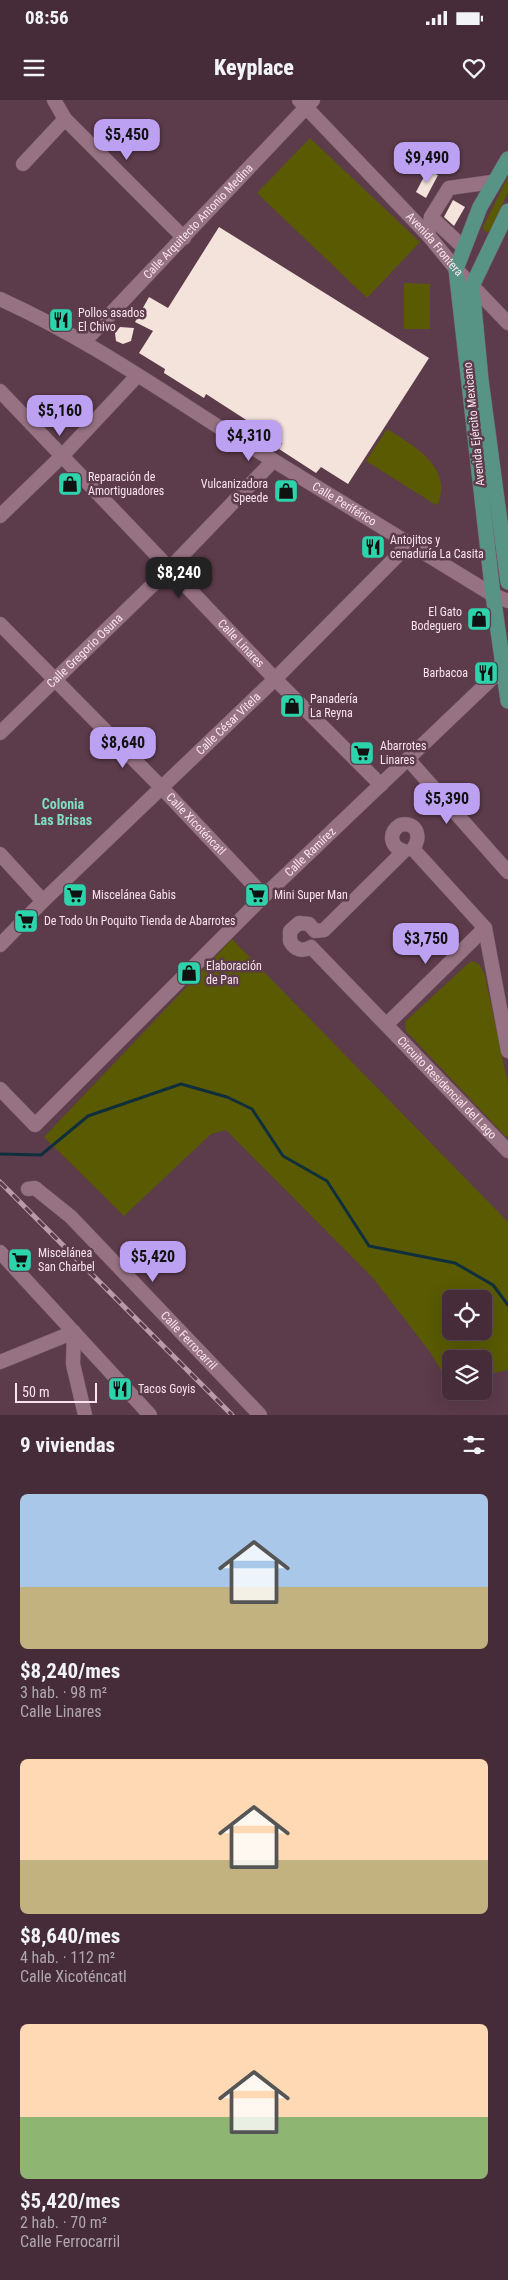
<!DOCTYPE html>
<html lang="es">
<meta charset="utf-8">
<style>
body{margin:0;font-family:"Roboto Condensed",sans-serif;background:#4f3843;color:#f1f3f6;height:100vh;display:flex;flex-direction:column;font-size:19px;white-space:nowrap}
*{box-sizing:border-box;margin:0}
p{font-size:16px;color:#b0a7ae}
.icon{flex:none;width:28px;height:28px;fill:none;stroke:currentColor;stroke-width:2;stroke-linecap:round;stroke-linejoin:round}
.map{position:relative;height:1315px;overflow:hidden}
.drawer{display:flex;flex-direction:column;background:#452c38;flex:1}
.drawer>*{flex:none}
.fabs{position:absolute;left:442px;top:1190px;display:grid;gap:10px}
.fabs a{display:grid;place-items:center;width:50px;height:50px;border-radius:8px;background:#452c38;box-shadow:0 5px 20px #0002,0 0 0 1px #5d4853;font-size:25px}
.scale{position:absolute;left:15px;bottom:12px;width:82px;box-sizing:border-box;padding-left:5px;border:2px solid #f9e3ec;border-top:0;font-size:14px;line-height:18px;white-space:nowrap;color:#f9e3ec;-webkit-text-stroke:4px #5c3b4a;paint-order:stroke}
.price{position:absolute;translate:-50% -42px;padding:0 11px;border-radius:10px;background:#bca0f2;color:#111;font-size:16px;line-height:32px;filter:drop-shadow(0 1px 2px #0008)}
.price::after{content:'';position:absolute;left:50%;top:30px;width:15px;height:11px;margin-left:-8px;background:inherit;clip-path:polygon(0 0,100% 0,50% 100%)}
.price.on{background:#222;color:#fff}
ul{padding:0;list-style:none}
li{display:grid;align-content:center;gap:10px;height:265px;padding:0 20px}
li span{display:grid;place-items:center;height:155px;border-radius:8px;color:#555}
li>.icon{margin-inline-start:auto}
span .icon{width:90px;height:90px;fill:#fffc;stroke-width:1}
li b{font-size:21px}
h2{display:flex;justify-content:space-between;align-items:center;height:60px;padding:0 20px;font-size:21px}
.status{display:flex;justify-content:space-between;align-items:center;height:35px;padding:0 25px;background:#452c38;direction:ltr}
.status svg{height:14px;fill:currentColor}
header{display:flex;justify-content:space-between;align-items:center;height:65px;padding:0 20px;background:#452c38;font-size:22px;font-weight:800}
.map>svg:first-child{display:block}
.green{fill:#595a02;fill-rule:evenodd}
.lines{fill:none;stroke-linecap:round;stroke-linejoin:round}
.stream{stroke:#102f3d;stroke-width:3}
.building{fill:#f4e3da}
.minor-casing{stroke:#785c68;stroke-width:15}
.major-casing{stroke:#785c68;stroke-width:16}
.minor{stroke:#977282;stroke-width:14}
.major{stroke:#579486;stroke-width:15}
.rail-casing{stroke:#b79ca8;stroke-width:5}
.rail{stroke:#5c3b4a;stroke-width:3;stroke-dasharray:9;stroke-linecap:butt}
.labels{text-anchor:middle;stroke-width:5;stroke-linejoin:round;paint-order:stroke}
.street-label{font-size:12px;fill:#f9e3ec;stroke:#5c3b4a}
.poi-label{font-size:12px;fill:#f9e3ec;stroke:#5c3b4a;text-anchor:start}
.neighbourhood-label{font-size:14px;font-weight:bold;fill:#80ddbf;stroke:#5c3b4a}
</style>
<div class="status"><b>08:56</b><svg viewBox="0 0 49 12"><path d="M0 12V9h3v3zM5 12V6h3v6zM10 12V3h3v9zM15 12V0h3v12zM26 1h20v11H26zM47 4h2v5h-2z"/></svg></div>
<header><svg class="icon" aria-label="menu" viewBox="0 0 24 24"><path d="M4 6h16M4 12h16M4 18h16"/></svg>Keyplace<svg class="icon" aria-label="heart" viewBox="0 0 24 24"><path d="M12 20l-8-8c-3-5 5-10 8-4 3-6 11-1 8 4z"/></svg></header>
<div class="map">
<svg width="508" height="1315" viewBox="0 0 508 1315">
<rect width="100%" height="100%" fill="#5c3b4a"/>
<g class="green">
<path d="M310,38L420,142L367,198L257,93Z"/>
<path d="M508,77V92L490,131L485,132L483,127Z"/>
<path d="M404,183L430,184V229H404Z"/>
<path d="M387,329C413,345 453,367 438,404L436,405L366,361Z"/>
<path d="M232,839L508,1122V1270L494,1273L486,1290H484V1259H451V1287L430,1252L373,1178L226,1030L211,1034L124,1116L44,1037ZM451,1199H484V1231H451Z"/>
<path d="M471,861L479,864L484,872L508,984V1039L406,931L405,922L409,918Z"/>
</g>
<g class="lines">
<path class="stream" d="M0,1054L41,1055L88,1016L181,984L227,997L252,1009L283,1056L327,1081L369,1146L455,1163L493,1185L508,1205"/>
</g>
<g class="building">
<path d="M427,71L438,75L426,98L416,92Z"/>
<path d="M453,100L465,107L454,126L444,117Z"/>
<path d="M219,127L429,258L348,384L321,367L316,373L279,349L282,343L206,294L204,298L164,273L165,269L139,253L153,231L135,222L149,197L168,208Z"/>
<path d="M120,227L134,228L131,241L123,244L116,241L115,233Z"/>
</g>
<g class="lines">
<defs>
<g id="minor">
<path d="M54,0L65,19L184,138"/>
<path id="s1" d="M299,0L428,135L456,169L508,223"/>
<path d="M23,64L65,19"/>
<path d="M431,117L463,147"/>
<path d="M428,135L431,117L449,88L492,82"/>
<path id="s2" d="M0,199C78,234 150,283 222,329C312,385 403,439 493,495L508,501"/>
<path id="s3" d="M84,242L313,0"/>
<path id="s4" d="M0,291L275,579L381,685"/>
<path d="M0,416L63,355L137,276"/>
<path id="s5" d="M0,524L162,688L264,796"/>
<path id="s6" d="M0,633L170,468L273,361"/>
<path d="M408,659L508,772"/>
<path d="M0,754L43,801"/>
<path id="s7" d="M0,845L43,801L275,579L410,443"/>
<path d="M387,924L485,828"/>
<path id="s8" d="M508,951L485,828L413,749C422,737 417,721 400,725C388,733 390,747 404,751L324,830L315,831L309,824L299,823L290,831V841C295,850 302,852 311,847L508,1051"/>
<path id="s9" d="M0,989L35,1025L264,796L503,568H508"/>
<path id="s10" d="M28,1089L35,1088L71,1117L260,1315"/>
<path d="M0,1152L150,1315"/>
<path d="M0,1262L74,1232L73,1264L85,1315"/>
</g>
<g id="major">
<path d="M508,59L480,107L456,169L493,495L508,601"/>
<path d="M508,111L472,186L481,280L508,482"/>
</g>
</defs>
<use href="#minor" class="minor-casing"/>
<use href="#major" class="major-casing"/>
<use href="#minor" class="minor"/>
<use href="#major" class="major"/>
<defs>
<path id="rail" d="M0,1082L232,1315"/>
</defs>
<use href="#rail" class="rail-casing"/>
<use href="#rail" class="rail"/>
</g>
<defs>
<symbol id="restaurant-square" viewBox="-11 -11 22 22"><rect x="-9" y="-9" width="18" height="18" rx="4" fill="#2dd4ab" stroke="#5c3b4a"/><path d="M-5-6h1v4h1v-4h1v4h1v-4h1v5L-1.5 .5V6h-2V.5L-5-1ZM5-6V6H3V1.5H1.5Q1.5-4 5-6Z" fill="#111"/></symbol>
<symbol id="shop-square" viewBox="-11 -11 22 22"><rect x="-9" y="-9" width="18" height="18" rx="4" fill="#2dd4ab" stroke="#5c3b4a"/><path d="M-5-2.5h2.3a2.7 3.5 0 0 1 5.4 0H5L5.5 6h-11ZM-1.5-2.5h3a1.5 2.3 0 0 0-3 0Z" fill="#111"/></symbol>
<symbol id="supermarket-square" viewBox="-11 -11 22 22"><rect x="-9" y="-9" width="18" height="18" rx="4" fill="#2dd4ab" stroke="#5c3b4a"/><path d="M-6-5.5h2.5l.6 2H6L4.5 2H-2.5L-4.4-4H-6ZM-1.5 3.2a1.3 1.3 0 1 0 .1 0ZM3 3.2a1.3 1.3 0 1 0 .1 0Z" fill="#111"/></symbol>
</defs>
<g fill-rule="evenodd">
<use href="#restaurant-square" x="47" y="206" width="28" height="28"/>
<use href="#shop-square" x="56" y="370" width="28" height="28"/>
<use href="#shop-square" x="272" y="377" width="28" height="28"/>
<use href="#restaurant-square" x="359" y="433" width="28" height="28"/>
<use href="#shop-square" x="465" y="505" width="28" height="28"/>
<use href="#restaurant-square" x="472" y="559" width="28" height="28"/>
<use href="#shop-square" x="278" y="592" width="28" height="28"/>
<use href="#supermarket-square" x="348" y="639" width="28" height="28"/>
<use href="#supermarket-square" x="61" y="781" width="28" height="28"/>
<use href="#supermarket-square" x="243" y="781" width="28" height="28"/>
<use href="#supermarket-square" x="12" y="807" width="28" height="28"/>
<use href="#shop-square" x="175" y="859" width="28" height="28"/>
<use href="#supermarket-square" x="6" y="1146" width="28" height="28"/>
<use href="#restaurant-square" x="106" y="1275" width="28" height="28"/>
</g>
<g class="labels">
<g class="street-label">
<text dy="4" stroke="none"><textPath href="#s3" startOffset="166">Calle Arquitecto Antonio Medina</textPath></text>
<text dy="4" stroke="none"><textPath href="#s1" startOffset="198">Avenida Frontera</textPath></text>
<text transform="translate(474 324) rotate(-96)" y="4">Avenida Ejército Mexicano</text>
<text dy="4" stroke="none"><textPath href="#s2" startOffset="401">Calle Periférico</textPath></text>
<text dy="4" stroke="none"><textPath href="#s4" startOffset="349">Calle Linares</textPath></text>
<text dy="4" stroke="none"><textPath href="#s6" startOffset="118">Calle Gregorio Osuna</textPath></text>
<text dy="4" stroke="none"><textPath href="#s7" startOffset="318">Calle César Vitela</textPath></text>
<text dy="4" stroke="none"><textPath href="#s5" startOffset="280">Calle Xicoténcatl</textPath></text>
<text dy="4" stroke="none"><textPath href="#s9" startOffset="438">Calle Ramírez</textPath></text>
<text dy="4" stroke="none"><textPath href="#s8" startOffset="688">Circuito Residencial del Lago</textPath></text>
<text dy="4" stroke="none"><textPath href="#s10" startOffset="224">Calle Ferrocarril</textPath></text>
</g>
<g class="poi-label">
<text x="78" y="217">Pollos asados<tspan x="78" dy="14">El Chivo</tspan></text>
<text x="88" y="381">Reparación de<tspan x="88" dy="14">Amortiguadores</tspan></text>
<text x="268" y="388" text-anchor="end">Vulcanizadora<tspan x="268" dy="14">Speede</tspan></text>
<text x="390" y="444">Antojitos y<tspan x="390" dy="14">cenaduría La Casita</tspan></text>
<text x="462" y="516" text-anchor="end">El Gato<tspan x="462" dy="14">Bodeguero</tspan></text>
<text x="468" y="577" text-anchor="end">Barbacoa</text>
<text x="310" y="603">Panadería<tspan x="310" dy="14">La Reyna</tspan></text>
<text x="380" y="650">Abarrotes<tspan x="380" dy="14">Linares</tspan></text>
<text x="92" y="799">Miscelánea Gabis</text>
<text x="274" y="799">Mini Super Man</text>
<text x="44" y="825">De Todo Un Poquito Tienda de Abarrotes</text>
<text x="206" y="870">Elaboración<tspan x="206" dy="14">de Pan</tspan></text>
<text x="38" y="1157">Miscelánea<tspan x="38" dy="14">San Charbel</tspan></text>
<text x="138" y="1293">Tacos Goyis</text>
</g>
<g class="neighbourhood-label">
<text x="63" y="709">Colonia<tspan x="63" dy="16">Las Brisas</tspan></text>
</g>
</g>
</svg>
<div class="fabs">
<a><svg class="icon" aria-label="locate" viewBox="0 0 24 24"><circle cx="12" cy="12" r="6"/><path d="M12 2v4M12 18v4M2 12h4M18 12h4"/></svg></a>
<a><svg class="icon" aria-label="layers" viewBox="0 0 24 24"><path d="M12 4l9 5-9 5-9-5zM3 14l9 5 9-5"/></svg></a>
</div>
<div class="scale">50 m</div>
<b class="price" style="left:127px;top:61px">$5,450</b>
<b class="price" style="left:427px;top:84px">$9,490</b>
<b class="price" style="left:60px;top:337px">$5,160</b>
<b class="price" style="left:249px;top:362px">$4,310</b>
<b class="price on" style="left:179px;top:499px">$8,240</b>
<b class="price" style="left:123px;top:669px">$8,640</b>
<b class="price" style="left:447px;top:725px">$5,390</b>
<b class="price" style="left:426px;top:865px">$3,750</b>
<b class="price" style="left:153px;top:1183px">$5,420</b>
</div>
<section class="drawer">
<h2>9 viviendas<svg class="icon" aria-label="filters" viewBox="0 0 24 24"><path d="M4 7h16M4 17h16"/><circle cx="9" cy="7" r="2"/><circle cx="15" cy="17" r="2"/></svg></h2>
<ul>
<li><span style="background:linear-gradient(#a9c7e8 60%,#c2b280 0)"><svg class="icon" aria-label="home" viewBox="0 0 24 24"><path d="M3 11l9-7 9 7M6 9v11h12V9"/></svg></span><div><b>$8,240/mes</b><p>3 hab. · 98 m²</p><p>Calle Linares</p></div></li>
<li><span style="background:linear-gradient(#ffd9b3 65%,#c2b280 0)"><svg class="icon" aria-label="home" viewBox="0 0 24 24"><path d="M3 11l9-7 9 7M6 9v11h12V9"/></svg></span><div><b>$8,640/mes</b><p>4 hab. · 112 m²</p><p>Calle Xicoténcatl</p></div></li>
<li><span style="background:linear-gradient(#ffd9b3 60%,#8fb573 0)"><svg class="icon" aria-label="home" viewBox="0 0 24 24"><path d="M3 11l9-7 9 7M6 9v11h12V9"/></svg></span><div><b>$5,420/mes</b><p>2 hab. · 70 m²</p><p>Calle Ferrocarril</p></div></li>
</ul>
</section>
